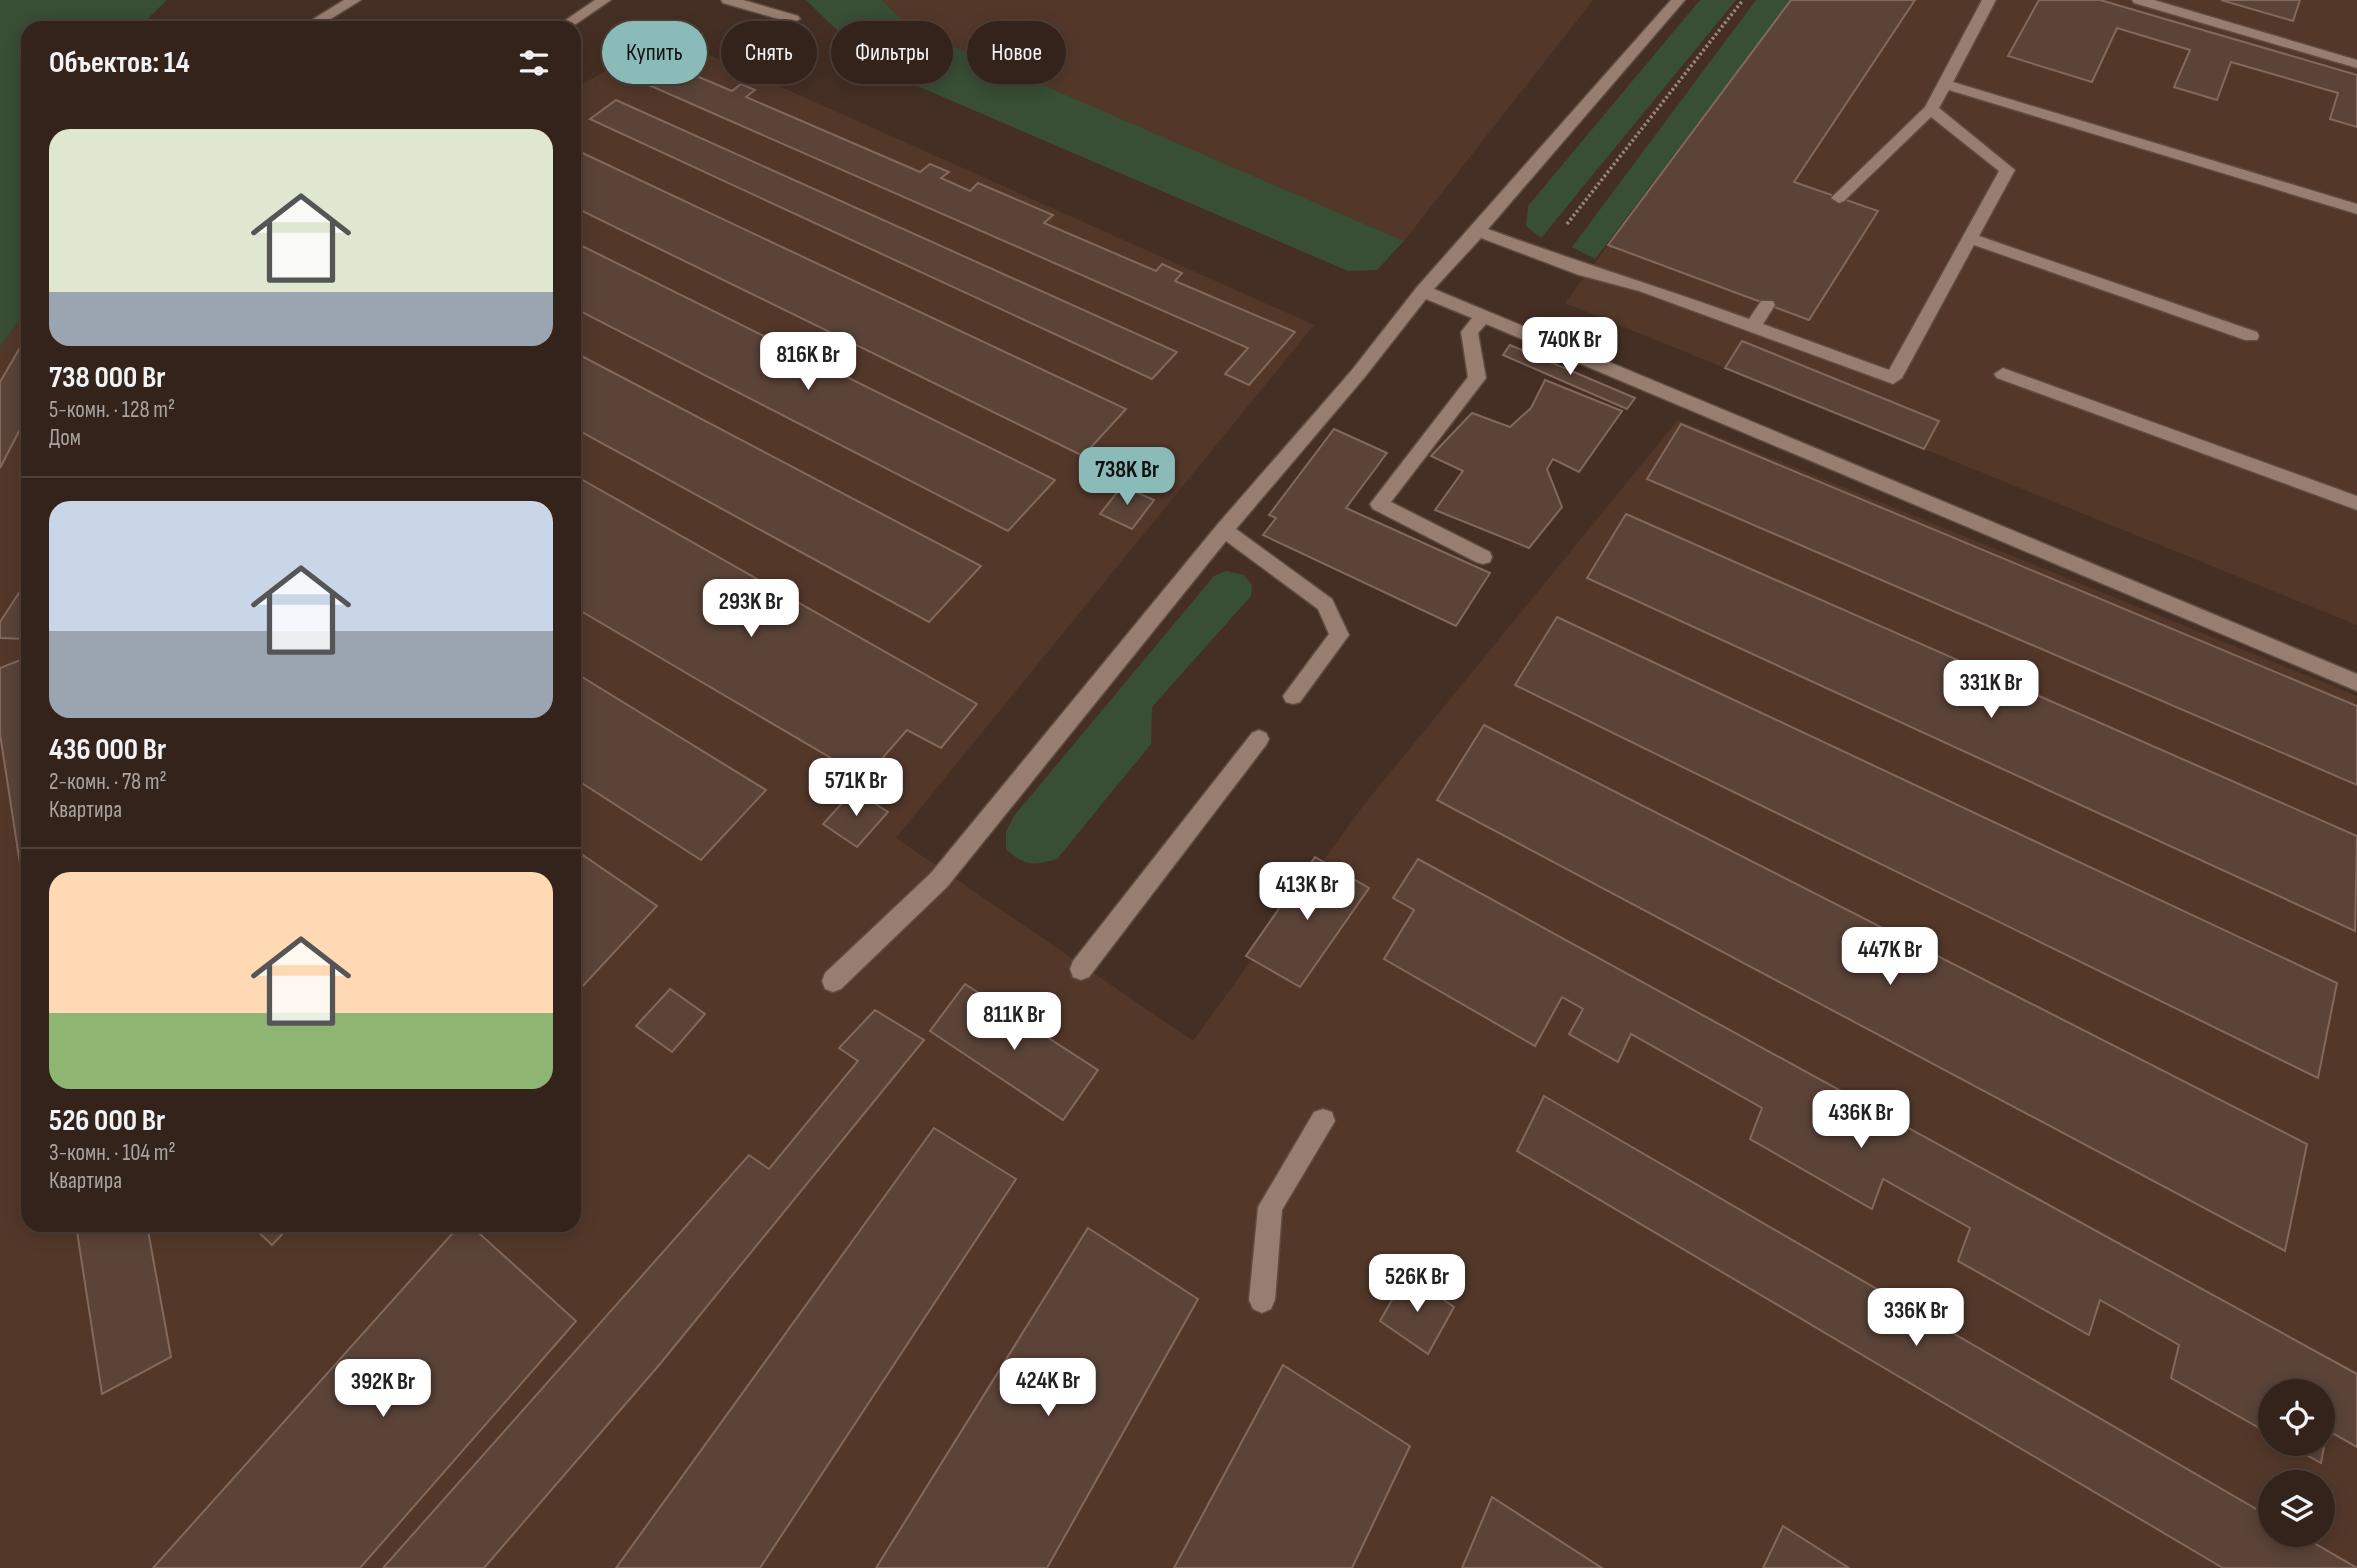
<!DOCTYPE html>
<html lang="ru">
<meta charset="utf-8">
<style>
body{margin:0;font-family:"Sofia Sans Condensed",sans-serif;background:#3c2b24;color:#f1f3f6;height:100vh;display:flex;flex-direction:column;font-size:26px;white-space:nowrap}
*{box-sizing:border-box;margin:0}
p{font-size:23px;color:#a9a4a3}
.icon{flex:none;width:38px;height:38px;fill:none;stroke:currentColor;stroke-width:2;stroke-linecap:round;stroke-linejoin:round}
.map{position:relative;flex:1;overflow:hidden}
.drawer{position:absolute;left:21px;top:21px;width:560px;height:1211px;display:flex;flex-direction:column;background:#34231b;border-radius:21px;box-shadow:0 4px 18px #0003,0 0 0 2px #4e403a}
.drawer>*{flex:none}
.banner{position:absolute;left:602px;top:21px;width:665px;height:63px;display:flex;gap:14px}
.fabs{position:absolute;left:2258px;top:1379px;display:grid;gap:14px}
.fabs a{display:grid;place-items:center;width:77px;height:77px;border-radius:50%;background:#34231b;box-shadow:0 4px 18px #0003,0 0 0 2px #4e403a;font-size:35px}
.price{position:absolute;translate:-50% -60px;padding:0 16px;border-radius:14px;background:#fff;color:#222;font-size:23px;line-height:46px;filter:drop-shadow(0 2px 4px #0008)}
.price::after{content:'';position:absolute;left:50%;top:42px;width:21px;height:16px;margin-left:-10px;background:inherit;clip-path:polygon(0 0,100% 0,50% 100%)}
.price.current{background:#8bbbb9;color:#111}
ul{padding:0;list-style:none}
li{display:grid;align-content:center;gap:14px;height:371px;padding:0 28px}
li+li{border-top:2px solid #4e403a}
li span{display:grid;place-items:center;height:217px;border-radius:21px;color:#555}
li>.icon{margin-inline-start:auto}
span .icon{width:126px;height:126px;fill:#fffc;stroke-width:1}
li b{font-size:30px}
h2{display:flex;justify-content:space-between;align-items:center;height:84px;padding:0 28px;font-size:30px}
.tag{padding:0 24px;border-radius:32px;background:#34231b;box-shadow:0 4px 18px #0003,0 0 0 2px #4e403a;font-size:24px;line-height:63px}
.tag.current{background:#8bbbb9;color:#111}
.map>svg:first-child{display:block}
.built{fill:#53382a;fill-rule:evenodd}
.green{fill:#384e35}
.building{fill:#5b4338;stroke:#82685d;stroke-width:2}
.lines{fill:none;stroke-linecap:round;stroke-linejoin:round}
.lane-casing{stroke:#5e4c42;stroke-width:3}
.path{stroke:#99877e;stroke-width:3.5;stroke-dasharray:2.5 2.5;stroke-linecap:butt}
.lane{fill:#987e71;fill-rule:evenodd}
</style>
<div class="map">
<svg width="2357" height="1568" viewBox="0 0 2357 1568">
<rect width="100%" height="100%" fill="#452f24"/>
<g class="built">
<path d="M882,0H1593L1404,241L909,27Z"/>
<path d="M1791,0H2357V625L1565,303Z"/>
<path d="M667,36L1314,325L896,838L1193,1041L1363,806L1678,420L2357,696V1568H0V347L28,308V1225H574V89ZM2270,1391H2322V1444H2270ZM2270,1482H2322V1535H2270Z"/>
</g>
<g class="green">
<path d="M0,0H167L138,28H28V308L0,347Z"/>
<path d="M806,0H882L909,27L1404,241L1377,270L1348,271L901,79C865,57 836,30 806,0Z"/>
<path d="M1700,0H1736L1541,238L1526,226L1528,206Z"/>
<path d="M1756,0H1791L1595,259L1572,247Z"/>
<path d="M1226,571L1244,575L1252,585L1251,596L1152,707L1151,744L1057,859C1033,866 1024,866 1006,849V832L1014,816L1214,576Z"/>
</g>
<g class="building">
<path d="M1791,0H1915L1794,182L1878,211L1809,320L1608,245Z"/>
<path d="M2039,0H2100L2357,75V127L2330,119L2338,93L2231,62L2217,100L2174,87L2190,50L2117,28L2092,82L2008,56Z"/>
<path d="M2221,0H2300L2293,21Z"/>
<path d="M661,61L732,91L741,84L755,90L746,97L920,172L930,164L949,172L941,178L970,191L978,183L1053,215L1044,223L1156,271L1162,264L1182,273L1175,281L1295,332L1249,385L1225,374L1248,348L635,79Z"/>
<path d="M616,100L1177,352L1152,379L590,119Z"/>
<path d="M574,149L1126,409L1083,456L574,207Z"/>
<path d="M574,242L1055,480L1008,531L574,308Z"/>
<path d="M28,334V414L0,468V382Z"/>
<path d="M1742,341L1939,421L1924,449L1725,368Z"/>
<path d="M1510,345L1635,398L1627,409L1503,355Z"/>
<path d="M574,352L981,566L929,622L574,428Z"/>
<path d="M1545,380L1622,411L1579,472L1553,459L1547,469L1562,507L1529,548L1435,510L1463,471L1431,456L1472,413L1510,427L1531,408Z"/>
<path d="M1681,424L2357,706V785L1647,479Z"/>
<path d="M1334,429L1387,453L1346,508L1490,573L1456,626L1263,535L1276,518L1269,515Z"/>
<path d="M574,475L977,704L941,748L907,730L865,778L574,607Z"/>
<path d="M1122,486L1154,500L1132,529L1100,514Z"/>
<path d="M1626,514L2357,836L2355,931L1587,578Z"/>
<path d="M28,579V639L0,638V622Z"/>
<path d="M1557,617L2337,983L2318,1078L1515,685Z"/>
<path d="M28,657V916L0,734V668Z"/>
<path d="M574,672L766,790L701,860L574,778Z"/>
<path d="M1484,725L2307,1144L2285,1251L1437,800Z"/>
<path d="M854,790L888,812L857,847L823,824Z"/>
<path d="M574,849L657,906L582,987L574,981Z"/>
<path d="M1315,857L1369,888L1300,987L1246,956Z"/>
<path d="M1418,859L2357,1374V1447L2327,1430L2321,1463L2287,1444H2322V1391H2270V1434L2171,1378L2179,1345L2100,1300L2089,1335L1958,1261L1970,1228L1883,1179L1872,1209L1750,1139L1762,1108L1631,1034L1618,1062L1569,1034L1583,1009L1562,997L1535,1046L1384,959L1414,910L1393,898Z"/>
<path d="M965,984L1098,1070L1063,1120L930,1031Z"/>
<path d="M670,989L705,1014L672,1052L636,1026Z"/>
<path d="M875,1010L924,1040L660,1364L484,1568H383L749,1155L769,1169L858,1061L839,1048Z"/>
<path d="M1544,1096L2270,1517V1535H2300L2357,1568H2223L1517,1151Z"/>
<path d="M934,1128L1016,1179L760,1568H616Z"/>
<path d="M76,1225H147L171,1357L102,1394Z"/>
<path d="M251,1225H291L272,1245Z"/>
<path d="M460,1225H470L576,1321L360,1568H153Z"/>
<path d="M1088,1228L1198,1299L1047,1568H876Z"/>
<path d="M1407,1274L1454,1307L1428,1354L1380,1321Z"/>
<path d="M1283,1365L1410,1446L1352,1568H1174Z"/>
<path d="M1492,1497L1602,1568H1462Z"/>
<path d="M1783,1526L1849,1568H1763Z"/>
</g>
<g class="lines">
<defs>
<g id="lane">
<path d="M344,0H361L316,28H299Z"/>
<path d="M595,0H611L570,28H554Z"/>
<path d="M721,0H743L798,16L800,19L793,23L723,3Z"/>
<path d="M1671,0H1685L1488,229C1575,261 1663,288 1749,319L1761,301H1773L1775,305L1763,324L1889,370L1999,171L1931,117L1844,201L1839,203L1831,198L1925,107L1982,0H1996L1953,82L2357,204V214L1949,90L1939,108L2015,170L1979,236L2257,332L2259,336L2257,340H2245L1974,245L1902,378L1893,384L1639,291L1579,275L1481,238L1434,289L2357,674V691L1486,324L1478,333L1486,378L1391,502L1490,552L1492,557L1490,562L1483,564L1476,562L1373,509L1370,504L1468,377L1461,332L1472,318L1426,299L1364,378L1236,529L1332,599L1349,635L1300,702L1293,704L1286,702L1283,696L1329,634L1318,609L1226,541L947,887L841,989L833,992L825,989L822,981L825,973L931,873L1217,525L1352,370L1417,287Z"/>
<path d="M2132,0H2154L2357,60V68L2134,3Z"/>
<path d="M2003,368L2357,496V510L1997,378L1994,374Z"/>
<path d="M1259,730L1266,733L1269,739L1266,745L1089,977L1081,980L1073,977L1070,969L1073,961L1252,733Z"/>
<path d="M1323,1109L1332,1112L1335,1121L1282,1210L1275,1300L1271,1309L1262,1313L1253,1309L1249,1300L1258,1207L1314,1112Z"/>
</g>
</defs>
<use href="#lane" class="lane-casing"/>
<path class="path" d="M1567,224L1743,0"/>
<use href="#lane" class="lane"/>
</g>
</svg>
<div class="fabs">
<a><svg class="icon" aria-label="locate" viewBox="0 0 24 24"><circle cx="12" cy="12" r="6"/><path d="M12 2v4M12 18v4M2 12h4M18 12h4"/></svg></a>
<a><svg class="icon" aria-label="layers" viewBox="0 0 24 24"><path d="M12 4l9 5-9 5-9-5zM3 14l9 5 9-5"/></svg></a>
</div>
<b class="price" style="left:1570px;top:377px">740K Br</b>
<b class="price" style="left:808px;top:392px">816K Br</b>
<b class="price current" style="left:1127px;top:507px">738K Br</b>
<b class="price" style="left:751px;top:639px">293K Br</b>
<b class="price" style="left:1991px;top:720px">331K Br</b>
<b class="price" style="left:856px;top:818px">571K Br</b>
<b class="price" style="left:1307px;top:922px">413K Br</b>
<b class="price" style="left:1890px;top:987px">447K Br</b>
<b class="price" style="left:1014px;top:1052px">811K Br</b>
<b class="price" style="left:1861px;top:1150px">436K Br</b>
<b class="price" style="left:1417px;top:1314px">526K Br</b>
<b class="price" style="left:1916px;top:1348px">336K Br</b>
<b class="price" style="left:1048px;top:1418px">424K Br</b>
<b class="price" style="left:383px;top:1419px">392K Br</b>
<div class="banner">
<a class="tag current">Купить</a>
<a class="tag">Снять</a>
<a class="tag">Фильтры</a>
<a class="tag">Новое</a>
</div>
<section class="drawer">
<h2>Объектов: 14<svg class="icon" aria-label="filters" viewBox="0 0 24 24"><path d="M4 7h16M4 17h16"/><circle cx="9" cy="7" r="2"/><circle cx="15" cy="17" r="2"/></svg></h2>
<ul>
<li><span style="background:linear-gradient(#dfe7d0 75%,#9aa5b1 0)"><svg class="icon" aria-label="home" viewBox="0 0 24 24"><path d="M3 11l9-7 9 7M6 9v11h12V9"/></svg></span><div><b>738 000 Br</b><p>5-комн. · 128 m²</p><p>Дом</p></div></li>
<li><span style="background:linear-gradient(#c9d6e8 60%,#9aa5b1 0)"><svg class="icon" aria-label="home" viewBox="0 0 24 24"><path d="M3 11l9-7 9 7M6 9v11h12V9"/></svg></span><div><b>436 000 Br</b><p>2-комн. · 78 m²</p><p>Квартира</p></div></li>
<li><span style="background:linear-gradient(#ffd9b3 65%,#8fb573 0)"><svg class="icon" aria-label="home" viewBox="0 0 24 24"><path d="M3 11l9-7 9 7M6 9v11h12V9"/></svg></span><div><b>526 000 Br</b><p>3-комн. · 104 m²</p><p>Квартира</p></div></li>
</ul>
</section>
</div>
